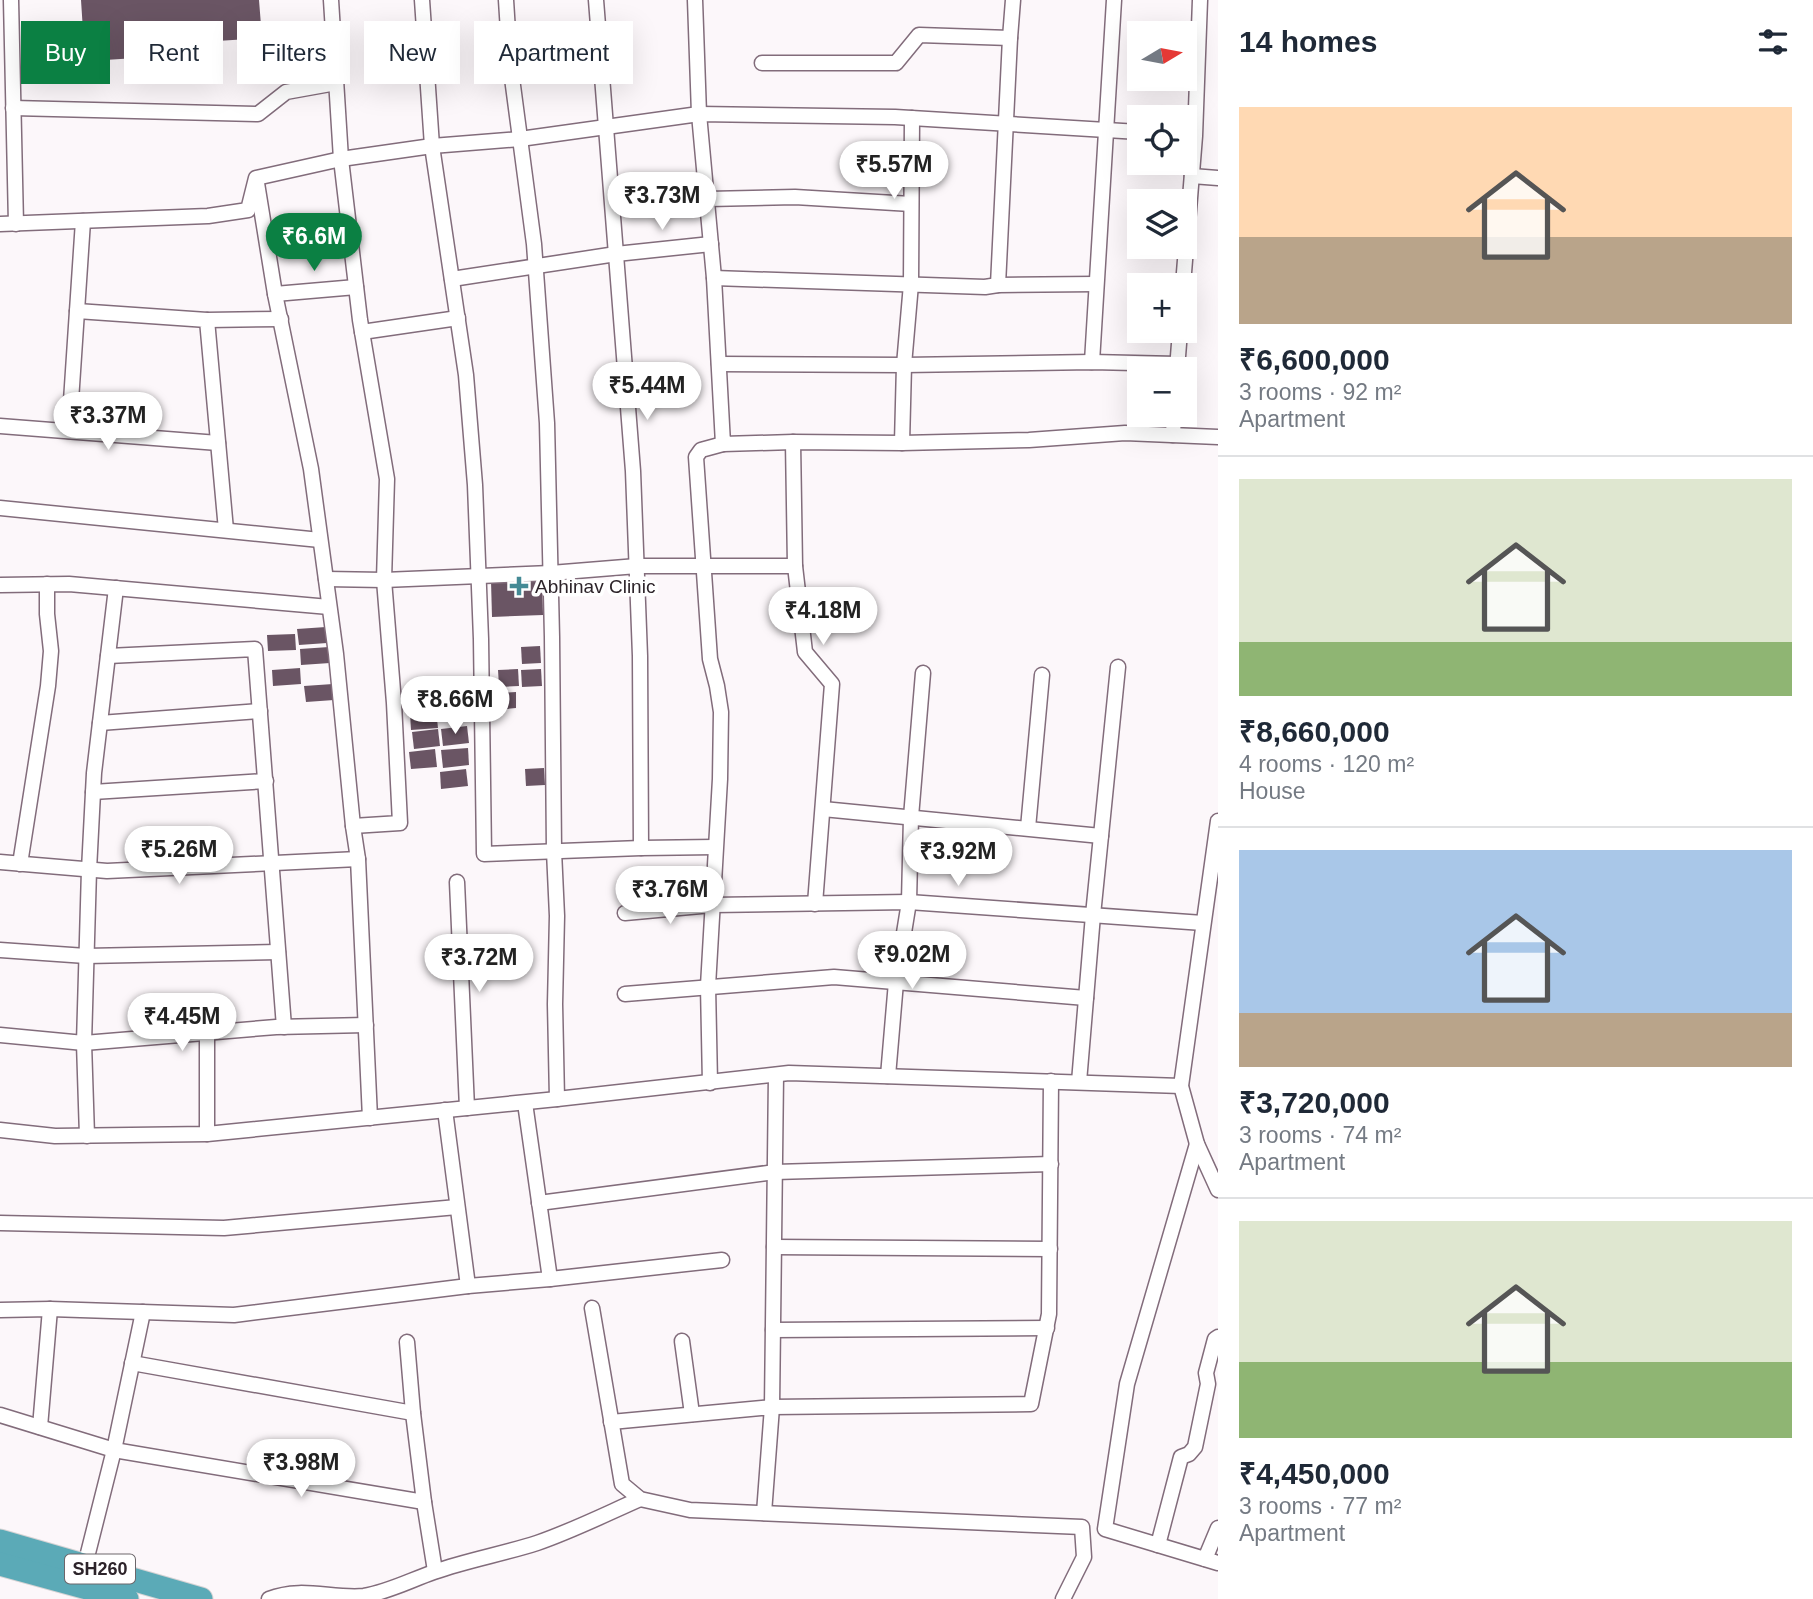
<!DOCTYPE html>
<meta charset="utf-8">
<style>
body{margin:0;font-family:Arial,sans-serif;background:#f2f2f3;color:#1f2937;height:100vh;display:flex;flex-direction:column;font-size:26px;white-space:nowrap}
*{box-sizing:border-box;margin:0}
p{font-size:23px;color:#747a83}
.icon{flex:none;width:38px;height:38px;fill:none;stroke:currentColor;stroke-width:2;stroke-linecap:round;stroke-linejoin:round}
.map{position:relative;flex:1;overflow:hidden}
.side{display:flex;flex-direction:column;background:#fff;width:595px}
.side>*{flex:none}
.hud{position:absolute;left:21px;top:21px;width:665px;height:63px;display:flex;gap:14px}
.needle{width:46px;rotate:80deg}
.controls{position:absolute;left:1127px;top:21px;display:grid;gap:14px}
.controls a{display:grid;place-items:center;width:70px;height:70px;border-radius:0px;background:#fff;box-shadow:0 7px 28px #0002;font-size:35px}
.price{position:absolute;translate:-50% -60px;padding:0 16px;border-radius:24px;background:#fff;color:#222;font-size:23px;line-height:46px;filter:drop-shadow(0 2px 4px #0008)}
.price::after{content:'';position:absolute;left:50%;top:42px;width:21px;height:16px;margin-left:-10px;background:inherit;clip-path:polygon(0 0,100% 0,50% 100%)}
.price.active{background:#0b8043;color:#fff}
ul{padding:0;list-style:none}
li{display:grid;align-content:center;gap:14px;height:371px;padding:0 21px}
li+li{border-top:2px solid #e0e1e3}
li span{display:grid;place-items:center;height:217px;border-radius:0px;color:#555}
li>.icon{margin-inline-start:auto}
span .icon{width:126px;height:126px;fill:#fffc;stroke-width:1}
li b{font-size:30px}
h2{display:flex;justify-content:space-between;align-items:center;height:84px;padding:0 21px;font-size:30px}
.pill{padding:0 24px;border-radius:0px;background:#fff;box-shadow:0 7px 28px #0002;font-size:24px;line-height:63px}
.pill.active{background:#0b8043;color:#fff}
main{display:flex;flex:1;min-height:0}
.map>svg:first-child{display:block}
.building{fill:#6a5564}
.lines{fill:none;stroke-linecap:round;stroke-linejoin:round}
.minor-casing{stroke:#826c7b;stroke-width:17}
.trunk-casing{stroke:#d5d3d4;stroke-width:25}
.minor{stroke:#fff;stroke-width:14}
.trunk{stroke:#5baab7;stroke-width:23}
.poi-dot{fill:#448a95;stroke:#fff;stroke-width:2.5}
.labels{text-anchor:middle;stroke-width:7;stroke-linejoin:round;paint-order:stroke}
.shield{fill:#fff;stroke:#6c666a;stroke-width:2}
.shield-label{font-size:18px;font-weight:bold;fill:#2d242a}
.poi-label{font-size:19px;fill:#2d242a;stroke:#fff;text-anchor:start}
</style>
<main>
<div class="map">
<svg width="1218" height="1599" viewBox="0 0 1218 1599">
<rect width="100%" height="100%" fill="#fcf7fa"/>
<g class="building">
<path d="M81,0H259L262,38L217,41L219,72L199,73L198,54L105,60L106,75L86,77Z"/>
<path d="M542,579L543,615L492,617L491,581Z"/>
<path d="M326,627L327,643L299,645L297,629Z"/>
<path d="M295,634L296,650L268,651L267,635Z"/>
<path d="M540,646L541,663L522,664L521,647Z"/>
<path d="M329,647L330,663L301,665L300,649Z"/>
<path d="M300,668L301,684L273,686L272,670Z"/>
<path d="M518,669L519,686L499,687L498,670Z"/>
<path d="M541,669L542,686L522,687L521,670Z"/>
<path d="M333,684L334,700L306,702L304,686Z"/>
<path d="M516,692V708L497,710L496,693Z"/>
<path d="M436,710L438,728L411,730L410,713Z"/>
<path d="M467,726L469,743L443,746L441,729Z"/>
<path d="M438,729L440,746L414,749L412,732Z"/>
<path d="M468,748L469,765L443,768L441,750Z"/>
<path d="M435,749L437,767L411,769L409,752Z"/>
<path d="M544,768L545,785L526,786L525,769Z"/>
<path d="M466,769L468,786L441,789L440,772Z"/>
</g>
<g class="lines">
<defs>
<g id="minor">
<path d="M11,0L16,224"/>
<path d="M331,0L341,159L360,320L387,479L384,580L394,703L400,823L353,826"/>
<path d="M422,0L432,146L466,375L475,485L481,639L484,854L641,848L715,847"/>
<path d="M506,0L510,63L534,244L547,423L552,637L554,851L557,916L555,1004L557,1099"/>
<path d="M596,0L633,471L640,656L641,848"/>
<path d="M695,0L699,114L714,278L723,444L793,442L902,443L1029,440L1125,433L1218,437"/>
<path d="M762,63H896L919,35L1010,38"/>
<path d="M13,108L258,114L286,92L336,83"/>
<path d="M1192,176L1218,178"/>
<path d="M257,183L275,294L311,469L336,654L353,826L358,859L370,1118"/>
<path d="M708,199L795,197L911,204"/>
<path d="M0,224L208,216L248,210L256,178L341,159L432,146L520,139L699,114L895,117L1139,132"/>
<path d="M714,278L985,287L998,285L1096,284"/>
<path d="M452,279L616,254L711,244"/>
<path d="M998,285L1010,38L1013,0"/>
<path d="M1183,285L1195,136L1200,0"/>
<path d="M275,294L356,287"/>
<path d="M77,311L207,320L226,530"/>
<path d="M207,320L281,319"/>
<path d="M362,332L458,318"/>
<path d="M1092,362L1114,0"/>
<path d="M719,364L904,365L1092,362L1177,364"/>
<path d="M1177,369L1180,331"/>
<path d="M0,426L218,443"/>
<path d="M69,431L83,221"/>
<path d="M1173,435L1174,415"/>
<path d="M793,442L795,566"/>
<path d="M902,443L904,365L911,284L912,118"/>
<path d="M0,508L320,540"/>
<path d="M326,579L384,580L551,573L637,566H795L805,652L832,684L815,904"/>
<path d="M0,585L69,584L329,607"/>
<path d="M108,656L255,649L284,1027"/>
<path d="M100,723L260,711"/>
<path d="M93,792L266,781"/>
<path d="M823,809L1101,836"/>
<path d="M1218,821L1181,1086L1197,1144L1218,1190"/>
<path d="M1028,828L1042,675"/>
<path d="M0,862L107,871L358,859"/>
<path d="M20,864L48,686L51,651L47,614V584"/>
<path d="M457,882L467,1108"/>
<path d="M625,913L712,905L909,902L1203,923"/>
<path d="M0,950L86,956L278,952"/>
<path d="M625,994L834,977L1086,998"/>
<path d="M207,1033V1134"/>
<path d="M0,1035L84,1043L276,1027L366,1025"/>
<path d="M776,1075L772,1407L1031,1404L1049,1314L1051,1081"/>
<path d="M888,1076L896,982L909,902L911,817L923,673"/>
<path d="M1079,1082L1093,915L1118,667"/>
<path d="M710,1083L708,986L720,779L721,712L717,686L710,659L696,457L701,450L723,444"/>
<path d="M445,1110L468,1286"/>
<path d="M0,1130L55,1136L207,1134L557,1099L789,1073L1181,1086"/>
<path d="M87,1136L84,1043L89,870L94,773L116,588"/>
<path d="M1197,1144L1127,1384L1105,1529L1218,1563"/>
<path d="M539,1203L775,1172L1051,1164"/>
<path d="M0,1223L224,1228L457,1207"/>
<path d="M774,1247L1050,1249"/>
<path d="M550,1279L722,1260"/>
<path d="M592,1308L622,1484L640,1499L690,1510L1082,1527L1084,1557L1063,1599"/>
<path d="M0,1310L50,1309L234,1315L468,1286L550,1279L525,1103"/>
<path d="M773,1330L1047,1328"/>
<path d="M682,1341L692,1414"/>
<path d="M132,1363L413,1413"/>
<path d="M0,1415L114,1450L424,1502L413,1413L407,1342"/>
<path d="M611,1422L772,1407L764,1513"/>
<path d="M40,1427L50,1309"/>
<path d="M424,1502L435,1571"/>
<path d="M1158,1545L1181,1457L1189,1454L1195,1447L1208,1384L1206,1373L1215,1339L1218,1337"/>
<path d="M1205,1559L1218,1528"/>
<path d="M85,1565L114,1450L143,1312"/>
<path d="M269,1599C302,1586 331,1599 364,1596C388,1592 411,1580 434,1572C468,1560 503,1554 537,1543C572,1531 606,1514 640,1499"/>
</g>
<g id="trunk">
<path d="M0,1541L201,1599"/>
<path d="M0,1564L127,1599"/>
</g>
</defs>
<use href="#minor" class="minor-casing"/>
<use href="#trunk" class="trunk-casing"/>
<use href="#minor" class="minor"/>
<use href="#trunk" class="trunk"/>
</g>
<path class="poi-dot" d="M515.5 575.5h7v7h7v7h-7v7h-7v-7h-7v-7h7z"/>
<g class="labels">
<rect class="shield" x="65" y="1554.5" width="70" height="29" rx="5"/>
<g class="shield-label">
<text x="100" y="1575">SH260</text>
</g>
<g class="poi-label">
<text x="535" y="593">Abhinav Clinic</text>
</g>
</g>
</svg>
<div class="controls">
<a><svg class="needle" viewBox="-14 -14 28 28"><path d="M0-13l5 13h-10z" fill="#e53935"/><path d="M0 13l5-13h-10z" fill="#747a83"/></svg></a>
<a><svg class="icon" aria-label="locate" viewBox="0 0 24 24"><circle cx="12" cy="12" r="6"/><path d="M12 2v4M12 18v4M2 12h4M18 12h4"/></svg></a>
<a><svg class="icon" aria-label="layers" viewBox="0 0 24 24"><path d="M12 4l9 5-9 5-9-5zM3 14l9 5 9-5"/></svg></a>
<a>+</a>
<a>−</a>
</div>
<b class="price" style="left:894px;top:201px">₹5.57M</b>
<b class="price" style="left:662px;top:232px">₹3.73M</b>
<b class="price active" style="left:314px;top:273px">₹6.6M</b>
<b class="price" style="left:647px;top:422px">₹5.44M</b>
<b class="price" style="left:108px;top:452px">₹3.37M</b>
<b class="price" style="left:823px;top:647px">₹4.18M</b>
<b class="price" style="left:455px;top:736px">₹8.66M</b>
<b class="price" style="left:179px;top:886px">₹5.26M</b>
<b class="price" style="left:958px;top:888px">₹3.92M</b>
<b class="price" style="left:670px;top:926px">₹3.76M</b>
<b class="price" style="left:912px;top:991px">₹9.02M</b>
<b class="price" style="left:479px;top:994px">₹3.72M</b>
<b class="price" style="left:182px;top:1053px">₹4.45M</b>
<b class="price" style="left:301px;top:1499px">₹3.98M</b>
<div class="hud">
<a class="pill active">Buy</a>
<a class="pill">Rent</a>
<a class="pill">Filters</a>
<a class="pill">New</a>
<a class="pill">Apartment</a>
</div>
</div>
<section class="side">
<h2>14 homes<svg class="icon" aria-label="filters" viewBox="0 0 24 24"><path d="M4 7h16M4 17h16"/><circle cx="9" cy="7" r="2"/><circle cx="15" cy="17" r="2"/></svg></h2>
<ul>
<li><span style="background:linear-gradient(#ffd9b3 60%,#b9a48a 0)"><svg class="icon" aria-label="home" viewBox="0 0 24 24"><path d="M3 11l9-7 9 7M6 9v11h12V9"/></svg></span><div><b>₹6,600,000</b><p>3 rooms · 92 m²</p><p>Apartment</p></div></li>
<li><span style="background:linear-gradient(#dfe7d0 75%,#8fb573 0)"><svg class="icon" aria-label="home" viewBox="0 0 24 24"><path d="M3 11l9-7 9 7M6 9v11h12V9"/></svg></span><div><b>₹8,660,000</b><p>4 rooms · 120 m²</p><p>House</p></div></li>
<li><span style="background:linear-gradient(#a9c7e8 75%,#b9a48a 0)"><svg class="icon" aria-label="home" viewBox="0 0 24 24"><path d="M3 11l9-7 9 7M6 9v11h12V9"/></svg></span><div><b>₹3,720,000</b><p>3 rooms · 74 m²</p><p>Apartment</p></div></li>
<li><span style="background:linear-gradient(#dfe7d0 65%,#8fb573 0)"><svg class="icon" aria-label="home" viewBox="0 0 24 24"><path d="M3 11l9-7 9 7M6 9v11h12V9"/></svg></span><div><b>₹4,450,000</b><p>3 rooms · 77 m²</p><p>Apartment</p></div></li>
</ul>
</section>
</main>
